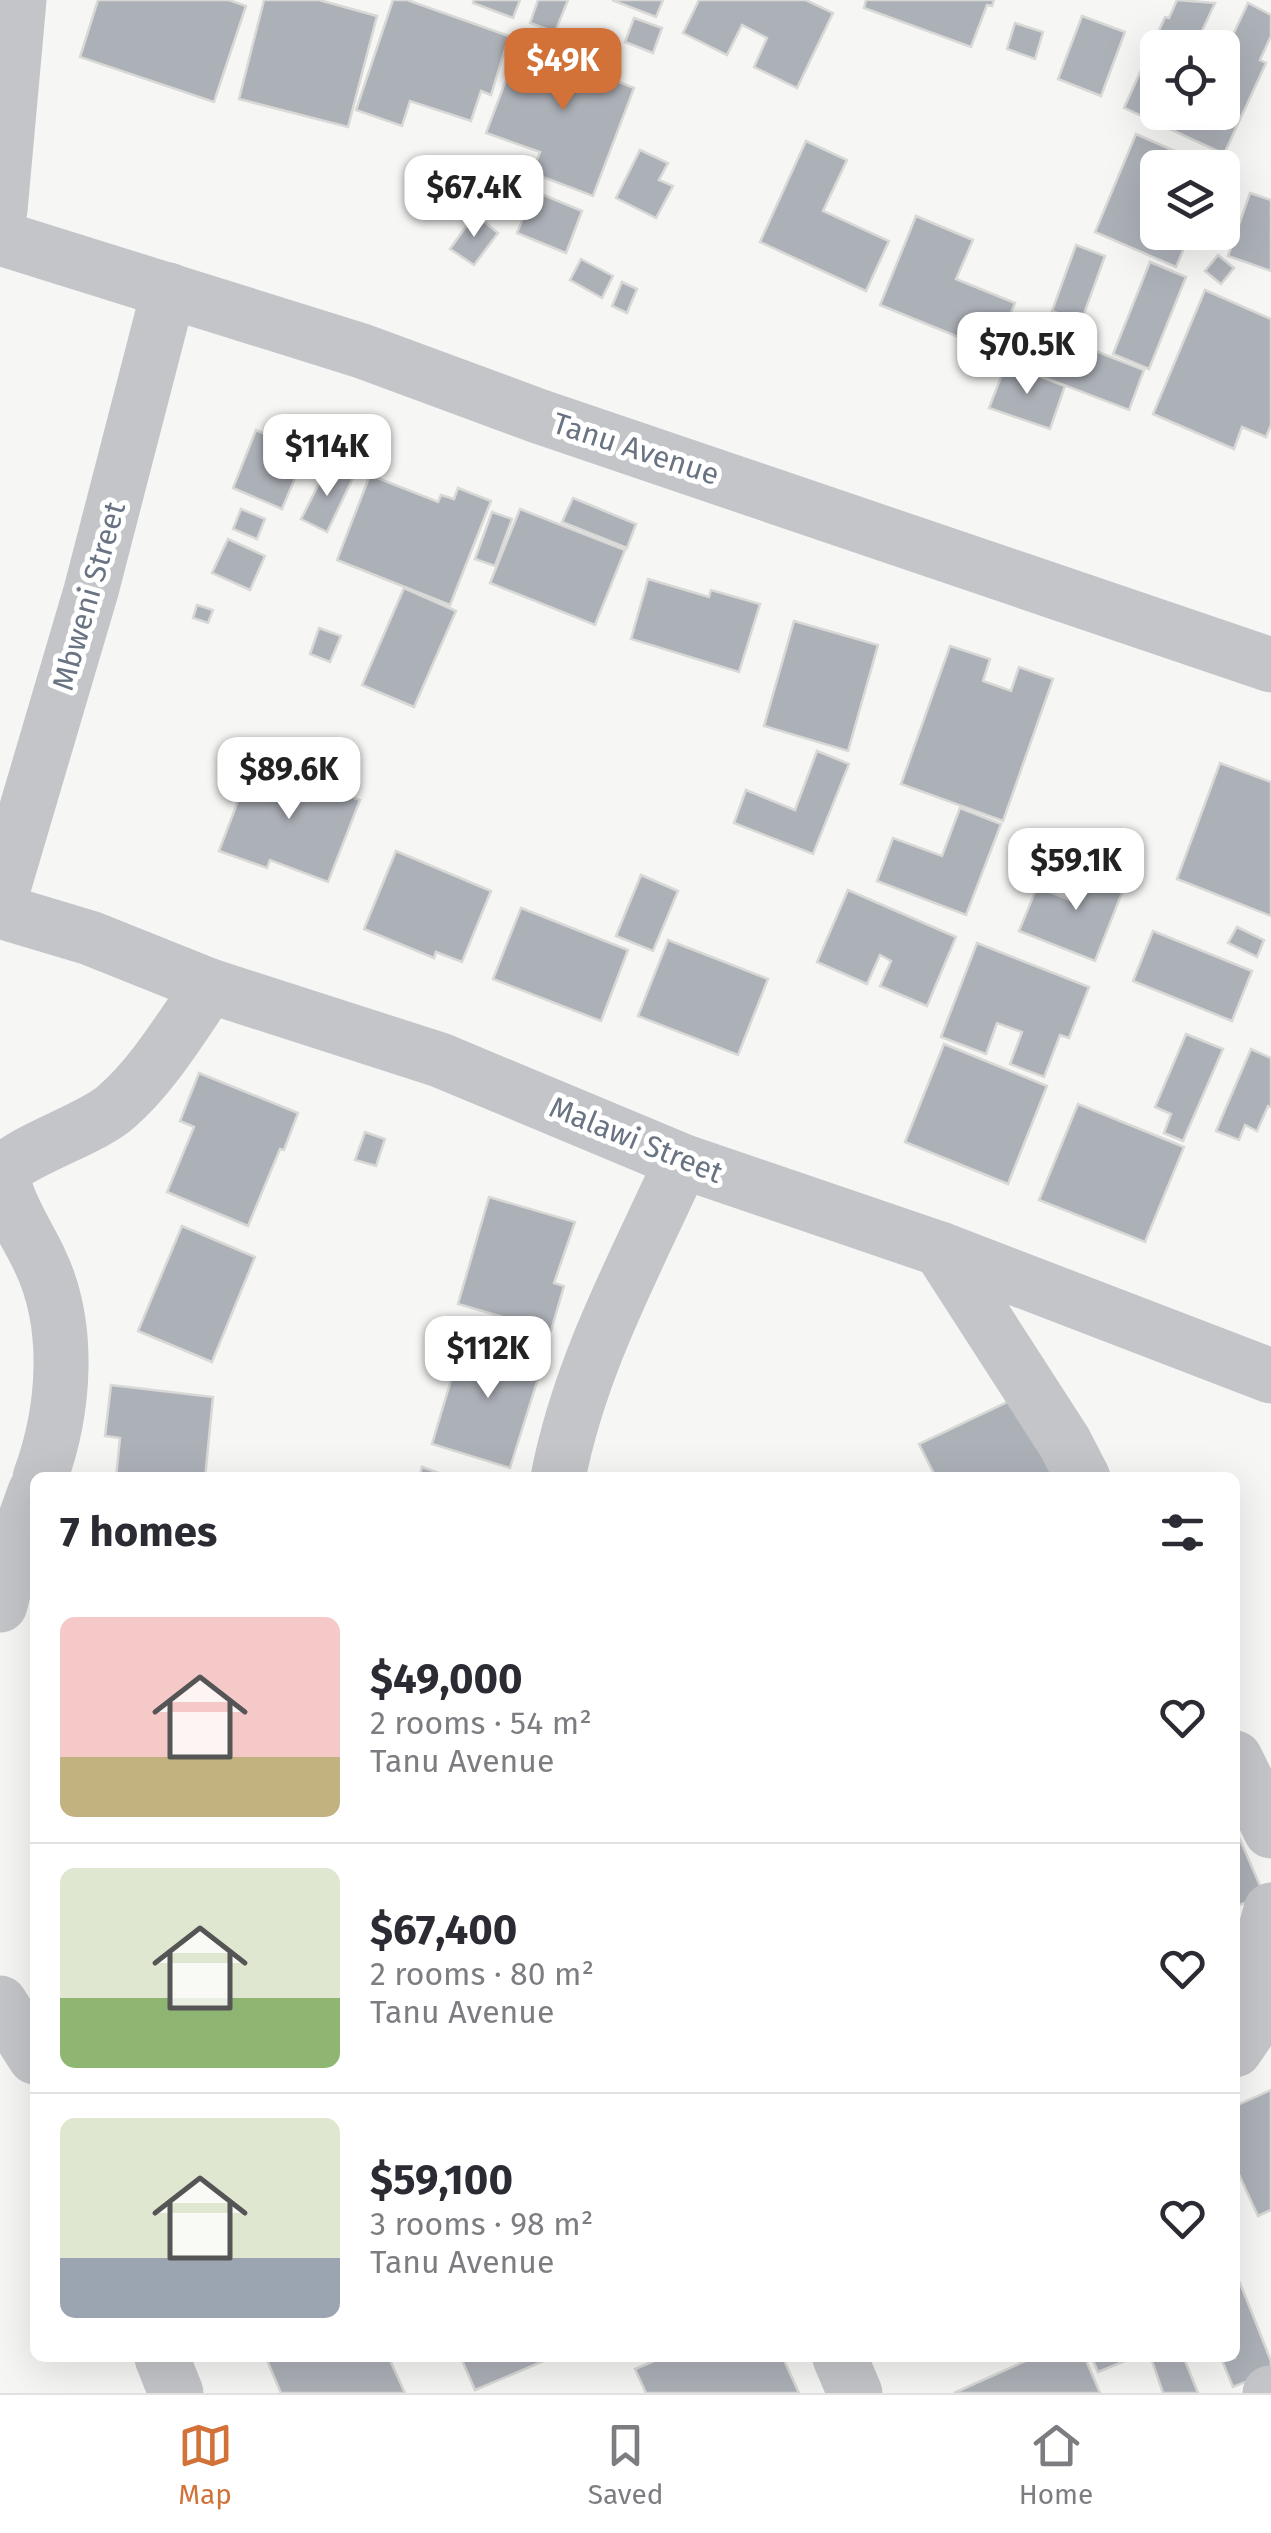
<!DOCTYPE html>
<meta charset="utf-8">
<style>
body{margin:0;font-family:"Fira Sans",sans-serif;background:#f7f7f7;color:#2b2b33;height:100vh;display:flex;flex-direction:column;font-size:38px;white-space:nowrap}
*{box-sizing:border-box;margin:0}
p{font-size:32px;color:#7c7c81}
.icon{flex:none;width:55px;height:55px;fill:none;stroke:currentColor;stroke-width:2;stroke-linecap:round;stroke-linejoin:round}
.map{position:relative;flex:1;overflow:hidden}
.drawer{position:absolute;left:30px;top:1472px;width:1210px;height:890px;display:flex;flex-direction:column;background:#fff;border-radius:15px;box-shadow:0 10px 40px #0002}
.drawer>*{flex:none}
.controls{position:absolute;left:1140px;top:30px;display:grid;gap:20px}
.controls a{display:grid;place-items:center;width:100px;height:100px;border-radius:15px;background:#fff;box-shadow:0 10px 40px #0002;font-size:50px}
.price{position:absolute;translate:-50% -85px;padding:0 22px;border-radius:20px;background:#fff;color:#222;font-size:32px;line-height:65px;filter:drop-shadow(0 2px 5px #0008)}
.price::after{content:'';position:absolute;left:50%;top:60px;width:30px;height:22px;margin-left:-15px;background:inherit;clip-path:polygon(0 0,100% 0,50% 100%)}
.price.active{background:#d27239;color:#fff}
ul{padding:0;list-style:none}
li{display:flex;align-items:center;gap:30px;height:250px;padding:0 30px}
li+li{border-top:2px solid #e1e1e2}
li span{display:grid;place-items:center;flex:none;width:280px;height:200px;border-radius:15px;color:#555}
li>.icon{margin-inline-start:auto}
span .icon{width:120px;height:120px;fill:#fffc;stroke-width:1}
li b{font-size:42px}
h2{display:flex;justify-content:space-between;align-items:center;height:120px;padding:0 30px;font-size:42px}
.tabs{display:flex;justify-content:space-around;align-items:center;height:140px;border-top:2px solid #e1e1e2;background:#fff;font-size:28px;color:#7c7c81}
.tabs a{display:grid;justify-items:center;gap:5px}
.tabs .active{color:#d27239}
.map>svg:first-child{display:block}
.building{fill:#acb0b7;stroke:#d8d8d6;stroke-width:2.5}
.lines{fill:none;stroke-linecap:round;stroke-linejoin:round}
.minor{stroke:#c3c5c9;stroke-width:55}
.labels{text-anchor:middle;stroke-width:10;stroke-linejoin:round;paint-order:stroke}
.street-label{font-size:30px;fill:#697382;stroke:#fff}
</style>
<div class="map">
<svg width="1271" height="2393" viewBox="0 0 1271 2393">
<rect width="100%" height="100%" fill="#f6f7f4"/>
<g class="building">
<path d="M98,0H229L246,6L214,102L80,57Z"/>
<path d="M264,0H319L377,16L348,127L239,99Z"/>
<path d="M393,0H407L509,36L491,95L481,91L471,121L410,101L402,126L356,110Z"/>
<path d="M474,0H520L513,18L473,3Z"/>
<path d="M538,0H568L555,32L530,23Z"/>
<path d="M612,0H663L656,17Z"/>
<path d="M699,0H806L833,13L797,88L754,67L767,38L742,25L727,55L683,33Z"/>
<path d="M866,0H994L992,6L987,5L971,47L864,8Z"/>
<path d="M1177,0L1215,3L1201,33L1206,35L1200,48H1158V112H1222V58L1248,3L1271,15V36L1260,60L1266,63L1224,154L1124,108L1165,17L1169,18Z"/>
<path d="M1082,16L1125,32L1101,96L1058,79Z"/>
<path d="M634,18L662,28L653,53L625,42Z"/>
<path d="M1015,23L1043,32L1035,59L1007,49Z"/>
<path d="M520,43L563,60L570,43L615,60L609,78L634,88L593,196L532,173L540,152L486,133Z"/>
<path d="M1136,134L1213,168H1158V232H1191L1176,267L1095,232Z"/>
<path d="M806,141L847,160L823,211L889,241L866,291L760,242Z"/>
<path d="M640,150L668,163L659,180L673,186L656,218L616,198Z"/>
<path d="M534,191L582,211L566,253L517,233Z"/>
<path d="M1250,193L1271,200V271L1228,256Z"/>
<path d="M475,214L498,233L474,265L450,249Z"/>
<path d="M916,216L973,240L956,279L1015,303L995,352L880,305Z"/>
<path d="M1076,245L1105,256L1081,322L1052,311Z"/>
<path d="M1218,255L1234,268L1221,284L1205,271Z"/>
<path d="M581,259L613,276L602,298L570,280Z"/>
<path d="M1150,262L1186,277L1149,369L1113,354Z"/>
<path d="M622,282L637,289L627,313L612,306Z"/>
<path d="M1205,290L1271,319V425L1266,437L1242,427L1234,449L1153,414Z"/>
<path d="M1042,330L1144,370L1129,410L1007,363L1020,331L1039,338Z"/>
<path d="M1006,364L1065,386L1050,429L989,408Z"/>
<path d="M256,430L306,452L282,509L233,488Z"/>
<path d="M328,466L353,478L327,532L301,519Z"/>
<path d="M370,475L438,502L441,495L454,499L458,488L491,501L450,605L337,560Z"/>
<path d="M573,498L636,524L627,548L562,522Z"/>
<path d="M241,509L265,519L257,539L233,529Z"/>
<path d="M520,509L625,550L595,625L490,583Z"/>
<path d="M492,512L512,519L495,566L475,559Z"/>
<path d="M228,539L265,556L250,590L212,573Z"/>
<path d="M648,579L709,597L711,590L760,604L739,672L631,639Z"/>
<path d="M404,588L456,611L414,707L362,685Z"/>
<path d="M197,605L213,610L208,623L193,618Z"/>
<path d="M794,621L878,645L848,751L764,726Z"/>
<path d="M319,628L341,636L330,662L310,654Z"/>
<path d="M950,646L990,659L983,681L1011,691L1019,667L1053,679L1003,821L901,784Z"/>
<path d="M817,751L849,764L813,854L734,823L746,790L795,810Z"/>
<path d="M254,759L360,800L328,882L270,860L267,868L219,851Z"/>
<path d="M1220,763L1271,782V916L1177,879Z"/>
<path d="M960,808L1001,824L966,915L877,881L893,838L942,856Z"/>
<path d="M1035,830L1066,844L1047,886L1016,872Z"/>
<path d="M396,851L491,891L462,962L436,952L434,958L364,929Z"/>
<path d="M1085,862L1127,880L1095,961L1019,931L1037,887L1070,900Z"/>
<path d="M641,875L678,891L653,951L616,936Z"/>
<path d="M848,890L956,937L927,1006L880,986L891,961L880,955L867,984L817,962Z"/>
<path d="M521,908L628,950L601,1021L493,979Z"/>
<path d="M1237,927L1264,940L1257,957L1228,943Z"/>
<path d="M1153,931L1252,971L1232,1021L1133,981Z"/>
<path d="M668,940L768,979L738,1055L638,1016Z"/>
<path d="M977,943L1089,987L1069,1038L1060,1035L1044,1077L1010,1064L1022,1032L997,1023L986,1054L941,1037Z"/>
<path d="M1186,1034L1223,1049L1183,1141L1164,1133L1171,1114L1155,1107Z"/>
<path d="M944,1044L1047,1086L1008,1184L905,1142Z"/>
<path d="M1251,1049L1271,1058V1107L1268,1106L1257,1131L1245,1125L1239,1140L1216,1131Z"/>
<path d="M199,1073L298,1113L284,1150L280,1149L248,1226L167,1192L194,1127L180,1121Z"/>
<path d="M1078,1104L1184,1147L1145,1242L1039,1200Z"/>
<path d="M365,1132L385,1139L376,1166L355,1160Z"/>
<path d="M489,1197L575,1222L554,1283L564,1286L551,1331L458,1304Z"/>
<path d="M182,1226L255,1257L212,1362L138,1331Z"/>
<path d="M465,1333L544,1359L510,1468L432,1444Z"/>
<path d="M111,1385L213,1397L205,1478H116L120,1438L105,1436Z"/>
<path d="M1024,1394L1065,1478H936L919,1444Z"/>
<path d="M422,1467L453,1478H419Z"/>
<path d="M1235,1828L1264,1895L1235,1907Z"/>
<path d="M1271,2090V2210L1258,2216L1235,2166V2106Z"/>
<path d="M1240,2283L1271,2361V2372L1233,2387L1221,2358H1235V2285Z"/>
<path d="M266,2358H389L405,2393H281Z"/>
<path d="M461,2358H551L475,2390Z"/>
<path d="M661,2358H783L799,2393H646L635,2369Z"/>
<path d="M1032,2358H1085L1100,2393H954Z"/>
<path d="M1092,2358H1132L1098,2372Z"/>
<path d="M1151,2358H1184L1198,2393H1163Z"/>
</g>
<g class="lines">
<g class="minor">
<path d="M0,210L19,0"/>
<path d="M0,238L362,351L538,416L1271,665"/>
<path d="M0,899L91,591L169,290"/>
<path d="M0,911L90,938L210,986L440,1060L682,1161L940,1249L1271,1376"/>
<path d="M940,1249L1065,1443L1083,1478"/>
<path d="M40,1478C65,1410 71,1326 40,1261C30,1238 0,1195 5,1172C17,1152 92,1129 116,1107C154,1074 181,1027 210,986"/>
<path d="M558,1478C580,1364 635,1265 682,1161"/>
<path d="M0,1605L14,1550L35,1492"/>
<path d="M1235,1758L1271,1831"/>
<path d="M0,2003L35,2057"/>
<path d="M1235,2050L1246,2034L1255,1968L1271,1910"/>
<path d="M162,2358L176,2393"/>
<path d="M840,2358L855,2393"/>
<path d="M1270,2393H1271"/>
</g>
</g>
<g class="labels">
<g class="street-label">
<text transform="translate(636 449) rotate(18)" y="10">Tanu Avenue</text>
<text transform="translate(89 596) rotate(-74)" y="10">Mbweni Street</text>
<text transform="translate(636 1140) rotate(22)" y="10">Malawi Street</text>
</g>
</g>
</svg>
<div class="controls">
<a><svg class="icon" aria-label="locate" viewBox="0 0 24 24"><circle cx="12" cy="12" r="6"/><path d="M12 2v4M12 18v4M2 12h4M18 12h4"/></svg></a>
<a><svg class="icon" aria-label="layers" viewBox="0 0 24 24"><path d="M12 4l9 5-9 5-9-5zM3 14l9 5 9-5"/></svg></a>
</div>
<b class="price active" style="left:563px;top:113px">$49K</b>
<b class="price" style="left:474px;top:240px">$67.4K</b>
<b class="price" style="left:1027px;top:397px">$70.5K</b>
<b class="price" style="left:327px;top:499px">$114K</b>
<b class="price" style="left:289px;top:822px">$89.6K</b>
<b class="price" style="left:1076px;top:913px">$59.1K</b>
<b class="price" style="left:488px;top:1401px">$112K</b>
<section class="drawer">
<h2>7 homes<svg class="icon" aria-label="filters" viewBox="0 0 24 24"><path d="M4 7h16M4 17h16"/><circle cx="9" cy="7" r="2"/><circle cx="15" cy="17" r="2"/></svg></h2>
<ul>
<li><span style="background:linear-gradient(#f6c9c9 70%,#c2b280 0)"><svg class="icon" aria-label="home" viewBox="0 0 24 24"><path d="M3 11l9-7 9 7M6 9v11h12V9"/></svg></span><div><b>$49,000</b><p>2 rooms · 54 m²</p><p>Tanu Avenue</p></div><svg class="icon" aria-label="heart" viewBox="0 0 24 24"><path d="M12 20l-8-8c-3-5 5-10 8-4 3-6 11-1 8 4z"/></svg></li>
<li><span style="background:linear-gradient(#dfe7d0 65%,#8fb573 0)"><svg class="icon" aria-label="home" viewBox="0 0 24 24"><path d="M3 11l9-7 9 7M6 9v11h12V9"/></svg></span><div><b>$67,400</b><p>2 rooms · 80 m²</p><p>Tanu Avenue</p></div><svg class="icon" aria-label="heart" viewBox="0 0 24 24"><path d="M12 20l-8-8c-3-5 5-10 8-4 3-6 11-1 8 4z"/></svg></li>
<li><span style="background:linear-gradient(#dfe7d0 70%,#9aa5b1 0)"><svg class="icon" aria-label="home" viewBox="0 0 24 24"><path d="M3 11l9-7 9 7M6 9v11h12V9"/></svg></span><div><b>$59,100</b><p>3 rooms · 98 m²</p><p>Tanu Avenue</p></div><svg class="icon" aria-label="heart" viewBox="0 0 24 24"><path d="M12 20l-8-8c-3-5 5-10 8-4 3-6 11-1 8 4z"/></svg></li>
</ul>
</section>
</div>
<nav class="tabs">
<a class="active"><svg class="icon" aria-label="map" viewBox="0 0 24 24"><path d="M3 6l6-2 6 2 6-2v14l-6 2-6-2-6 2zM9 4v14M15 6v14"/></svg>Map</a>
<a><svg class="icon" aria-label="saved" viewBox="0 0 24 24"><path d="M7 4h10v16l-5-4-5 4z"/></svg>Saved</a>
<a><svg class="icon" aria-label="home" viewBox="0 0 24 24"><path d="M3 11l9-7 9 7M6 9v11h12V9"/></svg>Home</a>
</nav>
